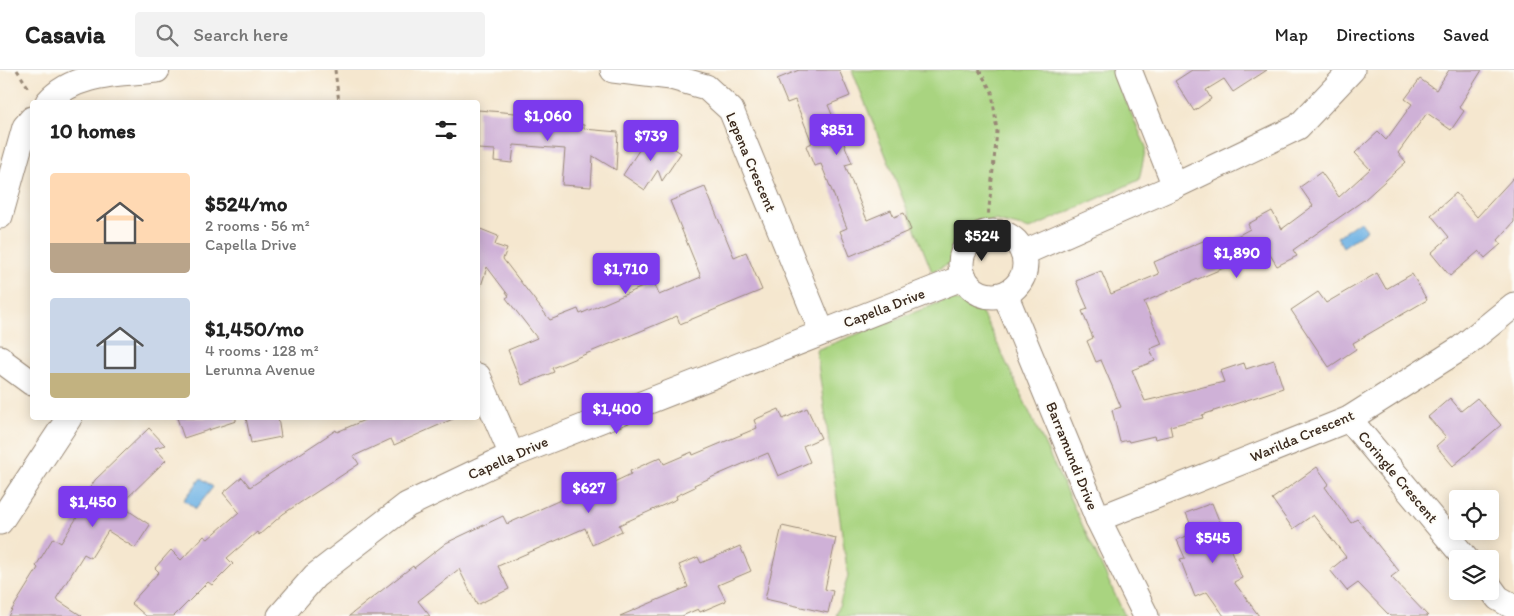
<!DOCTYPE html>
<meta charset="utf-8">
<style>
body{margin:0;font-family:Itim,sans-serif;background:#f2f2f2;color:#222;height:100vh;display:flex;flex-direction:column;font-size:19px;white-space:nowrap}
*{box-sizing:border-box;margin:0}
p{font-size:16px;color:#767676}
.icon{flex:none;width:28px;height:28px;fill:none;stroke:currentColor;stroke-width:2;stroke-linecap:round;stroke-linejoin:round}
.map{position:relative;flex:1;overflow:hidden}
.drawer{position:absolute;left:30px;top:30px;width:450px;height:320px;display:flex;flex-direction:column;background:#fff;border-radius:5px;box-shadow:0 2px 12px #0003}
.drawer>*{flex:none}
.controls{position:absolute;left:1449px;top:420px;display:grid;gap:10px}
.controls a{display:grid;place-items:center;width:50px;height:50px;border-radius:5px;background:#fff;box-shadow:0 2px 12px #0003;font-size:25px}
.price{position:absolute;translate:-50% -42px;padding:0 11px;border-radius:5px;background:#7c3aed;color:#fff;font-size:16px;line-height:32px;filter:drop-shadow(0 1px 2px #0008)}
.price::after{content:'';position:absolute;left:50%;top:30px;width:15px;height:11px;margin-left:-8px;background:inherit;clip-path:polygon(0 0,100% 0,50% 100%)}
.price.on{background:#222;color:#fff}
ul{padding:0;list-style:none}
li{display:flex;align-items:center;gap:15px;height:125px;padding:0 20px}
li span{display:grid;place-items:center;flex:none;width:140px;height:100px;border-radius:5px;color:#555}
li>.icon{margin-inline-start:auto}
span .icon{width:60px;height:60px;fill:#fffc;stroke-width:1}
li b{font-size:21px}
h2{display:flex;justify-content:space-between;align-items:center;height:60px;padding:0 20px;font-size:21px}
header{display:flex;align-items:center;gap:30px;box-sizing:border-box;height:70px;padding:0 25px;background:#fff;border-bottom:1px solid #e0e0e0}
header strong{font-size:24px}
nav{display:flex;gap:28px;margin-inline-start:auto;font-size:18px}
.search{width:350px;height:45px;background:#f2f2f2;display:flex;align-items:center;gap:12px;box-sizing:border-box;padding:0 18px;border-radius:5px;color:#767676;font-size:19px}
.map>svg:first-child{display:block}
.green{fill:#a9d480;stroke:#727f4f}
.water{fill:#6eb2e4;stroke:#546e81}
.building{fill:#cfb1d7}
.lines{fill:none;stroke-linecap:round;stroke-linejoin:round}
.street-casing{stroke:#988876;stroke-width:27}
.path{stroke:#988876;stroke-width:3;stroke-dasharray:4 4;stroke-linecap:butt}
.street{stroke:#fff;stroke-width:25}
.labels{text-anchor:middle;stroke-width:4;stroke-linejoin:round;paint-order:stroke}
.street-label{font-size:15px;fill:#3b2a1e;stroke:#fdfcf7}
</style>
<header>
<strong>Casavia</strong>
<div class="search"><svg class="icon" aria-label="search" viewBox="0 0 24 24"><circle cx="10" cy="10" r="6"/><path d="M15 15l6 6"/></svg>Search here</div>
<nav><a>Map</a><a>Directions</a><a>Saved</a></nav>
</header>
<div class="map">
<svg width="1514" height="546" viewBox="0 0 1514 546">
<rect width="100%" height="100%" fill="#fdfcf7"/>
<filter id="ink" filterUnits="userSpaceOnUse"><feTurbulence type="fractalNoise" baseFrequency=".02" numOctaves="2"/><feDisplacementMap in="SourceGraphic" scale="10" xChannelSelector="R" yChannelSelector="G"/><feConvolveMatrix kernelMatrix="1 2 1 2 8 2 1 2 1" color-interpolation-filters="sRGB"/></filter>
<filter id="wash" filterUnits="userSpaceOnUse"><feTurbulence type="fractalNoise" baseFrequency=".0096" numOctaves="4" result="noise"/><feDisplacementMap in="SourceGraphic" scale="20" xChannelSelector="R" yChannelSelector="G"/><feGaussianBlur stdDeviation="1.12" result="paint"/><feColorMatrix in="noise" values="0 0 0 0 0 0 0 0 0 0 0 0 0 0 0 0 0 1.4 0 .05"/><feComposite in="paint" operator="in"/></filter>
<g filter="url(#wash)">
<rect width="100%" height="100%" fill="#f5e7cf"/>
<g class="green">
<path d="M852,0H1112L1146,77L1139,110L1030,159L994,150L963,165L950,193L932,202Z"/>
<path d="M949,229L977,235L989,256L1125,546H836L848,506L816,280Z"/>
</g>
<g class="water">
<path d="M1360,151L1367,160L1343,177L1337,167Z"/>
<path d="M201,408L213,417L196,439L184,430Z"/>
</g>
<g id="blocks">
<g class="building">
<path d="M799,0H839L850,26L828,35L852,93L845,95L867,150L891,140L894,147L904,143L911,160L850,186L840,161L847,158L821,94L814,96L806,76L812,73L795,30L787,33L777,9Z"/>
<path d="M1192,0H1267L1233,22L1224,9L1206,20L1211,29L1194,41L1175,11Z"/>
<path d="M1449,0H1482L1459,37L1464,41L1451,60L1427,43L1398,83L1406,92L1364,130L1293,180L1297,186L1277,196L1266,178L1241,193L1240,191L1144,232L1162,274L1150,279L1155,291L1132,300L1145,331L1224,312L1220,301L1244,293L1246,299L1274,290L1283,318L1202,345L1203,348L1170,356L1172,365L1155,369L1154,366L1129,372L1128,370L1120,372L1112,340L1121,337L1101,290L1096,292L1087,271L1093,268L1082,241L1088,239L1076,211L1101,201L1111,224L1159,204L1154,192L1210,168L1215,178L1250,159L1248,154L1272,141L1282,159L1313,136L1300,117L1321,102L1339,127L1370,99L1355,83L1378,62L1386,70L1412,34L1405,29L1420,9L1436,20Z"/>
<path d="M478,40L540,45V48L561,50V53L584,55V59L618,62L616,100L593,86L591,117L562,115L565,79L514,75L512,93L494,91L495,80L478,79Z"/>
<path d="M650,63L681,83L662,111L658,100L645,120L623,105Z"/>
<path d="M1514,107V152L1498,170L1501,174L1485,188L1479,181L1450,206L1431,183L1449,167L1431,145L1456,123L1477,147Z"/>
<path d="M705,117L734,187L746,182L762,220L680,254L677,246L552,298L554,302L522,315L508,280L537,268L506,228L509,226L487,197L481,216L478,215V158L498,166L495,175L507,179L503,189L550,250L578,239L580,244L654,212L659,225L701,207L670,131Z"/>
<path d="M1377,203L1386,219L1412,204L1427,230L1353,273L1356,279L1329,297L1291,240L1318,222L1326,233Z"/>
<path d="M1450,328L1461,341L1477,328L1501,355L1453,396L1436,376L1446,367L1428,347Z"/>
<path d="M807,338L821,368L803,376L810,392L778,406L768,383L694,415L695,417L676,426L677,429L619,455L622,461L592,475L585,458L498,496L509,519L477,535L459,499L418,531L430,546H349L413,496L414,498L446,473L503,446L507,454L596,414L599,419L631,404L630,401L661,387L664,394L692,382L693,385L757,358L754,350L779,339L783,349Z"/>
<path d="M177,348H236V351L184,368Z"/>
<path d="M246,348H278L281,367L251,373Z"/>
<path d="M369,348H455L394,375L391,369L354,386L359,394L283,444L259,465L257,462L227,488L233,494L212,515L208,512L174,546H146L131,533L159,502L155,498L171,480L181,490L204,466L208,469L239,442L223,423L242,407L250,417L336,360L337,362Z"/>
<path d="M149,358L165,375L155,378L166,390L120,435L150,455L135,478L108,461L91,488L84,484L56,529L82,546H8L38,498L36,496L53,468L61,473L86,433L82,430L95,410Z"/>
<path d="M1317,397L1329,414L1325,417L1351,453L1357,449L1399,501L1391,507L1428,546H1390L1358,513L1347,521L1330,500L1346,487L1313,445L1293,459L1272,429Z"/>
<path d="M1212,433L1242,508L1234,512L1259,546H1224L1207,522L1195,527L1180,489L1185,488L1177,470L1194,463L1186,443Z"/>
<path d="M782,456L836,468L825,519L833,521L828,543L765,529Z"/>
<path d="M740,476L751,501L718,515L726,531L700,542L698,539L682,546H620L688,517L679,495L698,487L701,493Z"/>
</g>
</g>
</g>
<g filter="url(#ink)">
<use href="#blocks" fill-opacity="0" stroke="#988876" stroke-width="1"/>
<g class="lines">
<defs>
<g id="street">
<path d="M613,0L671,7L706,17L731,40L822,262"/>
<path d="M1129,0L1175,116"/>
<path d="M48,32C75,2 119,4 157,0"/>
<path d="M0,146L25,57L32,49"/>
<circle cx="993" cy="194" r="32"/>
<path d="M1023,183L1175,116L1298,57L1352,0"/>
<path d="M1005,224L1098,449L1146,546"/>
<path d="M0,288L2,291L32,313"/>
<path d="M478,306L512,385"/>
<path d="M1349,349L1466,489"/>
<path d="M1098,449L1349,349L1461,278L1514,235"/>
<path d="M0,452L69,348"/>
<path d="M1490,517L1498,528L1514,537"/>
<path d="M280,546L315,506L407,435L512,385L964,207"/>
</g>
</defs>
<use href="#street" class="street-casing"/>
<g class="path">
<path d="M17,0L28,17H30"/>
<path d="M335,0L339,32"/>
<path d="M979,0L992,22L997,62L988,147"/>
</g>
<use href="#street" class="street"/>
</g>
</g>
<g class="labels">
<g class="street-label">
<text transform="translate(751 92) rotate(67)" y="5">Lepena Crescent</text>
<text transform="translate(884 238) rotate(-21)" y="5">Capella Drive</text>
<text transform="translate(1302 366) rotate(-23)" y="5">Warilda Crescent</text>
<text transform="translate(1072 386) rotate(68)" y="5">Barramundi Drive</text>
<text transform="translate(508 388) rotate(-24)" y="5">Capella Drive</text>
<text transform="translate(1398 407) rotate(50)" y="5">Coringle Crescent</text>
</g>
</g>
</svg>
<div class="controls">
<a><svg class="icon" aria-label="locate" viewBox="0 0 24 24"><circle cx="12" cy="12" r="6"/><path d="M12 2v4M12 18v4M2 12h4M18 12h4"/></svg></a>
<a><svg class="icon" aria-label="layers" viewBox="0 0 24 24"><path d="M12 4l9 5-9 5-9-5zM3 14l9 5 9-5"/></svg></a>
</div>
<b class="price" style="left:548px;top:72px">$1,060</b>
<b class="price" style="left:837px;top:86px">$851</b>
<b class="price" style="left:651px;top:92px">$739</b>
<b class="price on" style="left:982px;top:192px">$524</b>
<b class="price" style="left:1237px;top:209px">$1,890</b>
<b class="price" style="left:626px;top:225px">$1,710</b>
<b class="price" style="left:617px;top:365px">$1,400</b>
<b class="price" style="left:589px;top:444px">$627</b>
<b class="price" style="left:93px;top:458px">$1,450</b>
<b class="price" style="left:1213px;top:494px">$545</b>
<section class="drawer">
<h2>10 homes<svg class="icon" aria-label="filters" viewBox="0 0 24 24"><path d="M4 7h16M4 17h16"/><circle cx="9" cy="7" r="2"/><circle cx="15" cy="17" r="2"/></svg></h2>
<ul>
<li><span style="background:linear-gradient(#ffd9b3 70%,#b9a48a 0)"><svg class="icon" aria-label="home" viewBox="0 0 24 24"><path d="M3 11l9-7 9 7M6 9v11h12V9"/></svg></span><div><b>$524/mo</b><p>2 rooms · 56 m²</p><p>Capella Drive</p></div></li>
<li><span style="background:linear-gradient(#c9d6e8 75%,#c2b280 0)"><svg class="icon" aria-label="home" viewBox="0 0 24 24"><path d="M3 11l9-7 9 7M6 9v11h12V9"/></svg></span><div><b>$1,450/mo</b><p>4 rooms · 128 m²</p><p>Lerunna Avenue</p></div></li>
</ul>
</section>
</div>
